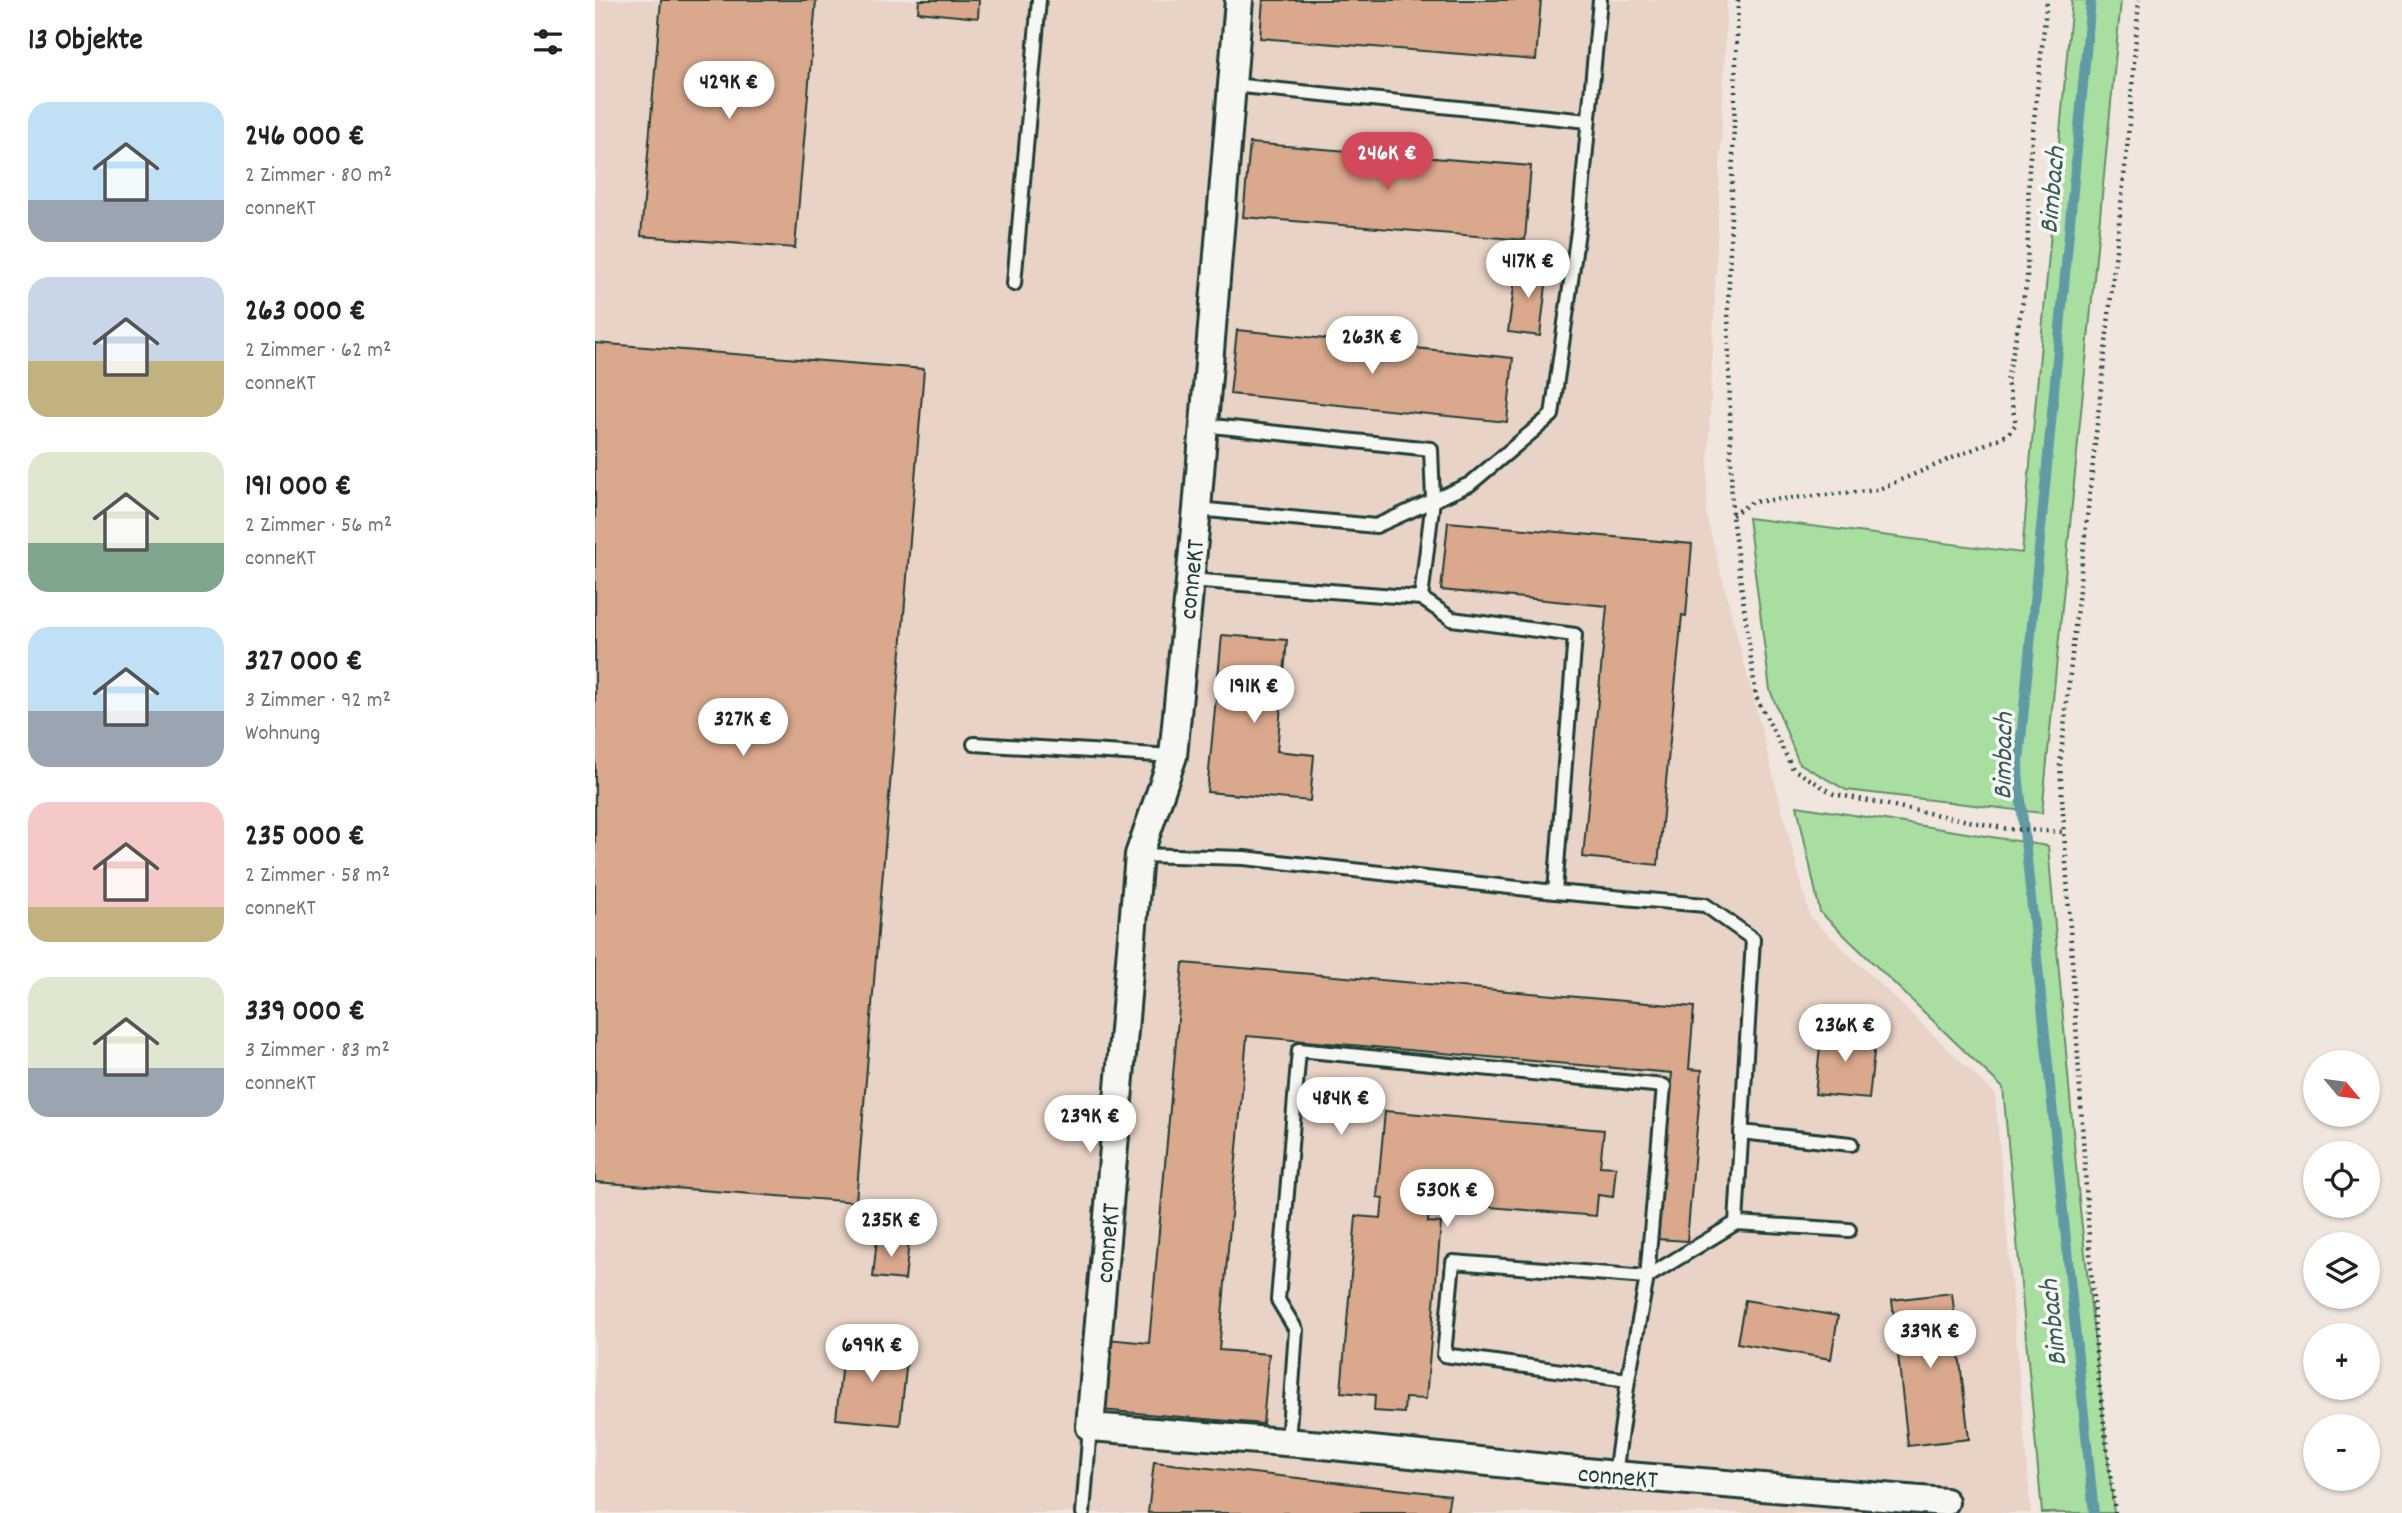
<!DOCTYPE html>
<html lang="de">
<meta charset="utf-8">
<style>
body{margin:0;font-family:Dekko,sans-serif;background:#f2f2f2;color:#222;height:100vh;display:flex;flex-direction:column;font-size:26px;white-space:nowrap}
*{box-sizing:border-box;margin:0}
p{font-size:23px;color:#767676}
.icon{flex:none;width:38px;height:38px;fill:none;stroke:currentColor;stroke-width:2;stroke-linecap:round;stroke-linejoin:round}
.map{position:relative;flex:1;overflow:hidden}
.side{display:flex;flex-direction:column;background:#fff;width:595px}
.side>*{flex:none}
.needle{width:46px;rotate:119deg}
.tools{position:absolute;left:1708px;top:1050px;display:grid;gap:14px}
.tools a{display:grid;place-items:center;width:77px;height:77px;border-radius:50%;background:#fff;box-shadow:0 2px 5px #0004;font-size:35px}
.price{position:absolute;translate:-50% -60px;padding:0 16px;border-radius:24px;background:#fff;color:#222;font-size:23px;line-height:46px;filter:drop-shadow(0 2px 4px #0008)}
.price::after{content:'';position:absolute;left:50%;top:42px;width:21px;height:16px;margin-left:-10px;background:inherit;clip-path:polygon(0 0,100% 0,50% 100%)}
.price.selected{background:#d1495b;color:#fff}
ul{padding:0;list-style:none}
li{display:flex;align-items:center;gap:21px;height:175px;padding:0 28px}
li span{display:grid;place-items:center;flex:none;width:196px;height:140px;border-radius:21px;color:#555}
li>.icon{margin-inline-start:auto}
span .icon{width:84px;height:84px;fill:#fffc;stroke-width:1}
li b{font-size:30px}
h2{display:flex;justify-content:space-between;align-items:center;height:84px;padding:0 28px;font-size:30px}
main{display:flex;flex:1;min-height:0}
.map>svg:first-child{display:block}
.built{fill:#e9d3c6}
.green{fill:#a9dea1;stroke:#648e6a;stroke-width:2}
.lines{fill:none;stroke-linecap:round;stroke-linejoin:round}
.stream{stroke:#619aa4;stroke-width:10}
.building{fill:#daa88d;stroke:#1f3d34;stroke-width:2}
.lane-casing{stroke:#1f3d34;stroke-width:18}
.street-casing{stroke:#1f3d34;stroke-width:32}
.path{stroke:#1f3d34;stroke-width:4.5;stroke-dasharray:2 5;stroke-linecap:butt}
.lane{stroke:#f6f6f2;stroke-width:12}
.street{stroke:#f6f6f2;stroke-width:26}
.labels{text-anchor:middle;stroke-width:7;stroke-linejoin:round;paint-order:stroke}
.street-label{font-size:26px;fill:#1f3d34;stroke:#f6f6f2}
.water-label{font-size:28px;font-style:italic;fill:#355c59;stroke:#f6f6f2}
</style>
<main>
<section class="side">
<h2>13 Objekte<svg class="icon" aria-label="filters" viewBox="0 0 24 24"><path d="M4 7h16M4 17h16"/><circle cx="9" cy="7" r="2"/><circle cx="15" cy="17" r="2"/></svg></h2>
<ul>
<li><span style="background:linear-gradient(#bfe0f5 70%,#9aa5b1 0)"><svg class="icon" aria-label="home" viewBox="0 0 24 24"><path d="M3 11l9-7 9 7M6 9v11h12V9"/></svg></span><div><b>246 000 €</b><p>2 Zimmer · 80 m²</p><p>conneKT</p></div></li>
<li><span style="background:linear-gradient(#c9d6e8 60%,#c2b280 0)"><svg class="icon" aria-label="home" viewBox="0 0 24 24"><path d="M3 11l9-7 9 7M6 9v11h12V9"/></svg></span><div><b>263 000 €</b><p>2 Zimmer · 62 m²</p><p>conneKT</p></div></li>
<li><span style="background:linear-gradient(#dfe7d0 65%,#7fa58c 0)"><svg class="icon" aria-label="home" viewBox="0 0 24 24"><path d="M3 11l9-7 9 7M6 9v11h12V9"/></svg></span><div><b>191 000 €</b><p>2 Zimmer · 56 m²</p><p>conneKT</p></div></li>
<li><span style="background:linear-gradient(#bfe0f5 60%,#9aa5b1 0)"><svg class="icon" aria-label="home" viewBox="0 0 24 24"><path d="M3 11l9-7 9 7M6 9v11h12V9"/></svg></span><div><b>327 000 €</b><p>3 Zimmer · 92 m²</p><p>Wohnung</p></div></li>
<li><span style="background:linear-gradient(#f6c9c9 75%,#c2b280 0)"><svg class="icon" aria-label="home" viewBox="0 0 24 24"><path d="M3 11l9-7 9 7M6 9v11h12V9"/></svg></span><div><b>235 000 €</b><p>2 Zimmer · 58 m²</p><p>conneKT</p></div></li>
<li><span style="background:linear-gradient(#dfe7d0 65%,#9aa5b1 0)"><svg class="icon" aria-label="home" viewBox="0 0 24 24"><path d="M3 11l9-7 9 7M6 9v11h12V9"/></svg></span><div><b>339 000 €</b><p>3 Zimmer · 83 m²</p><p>conneKT</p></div></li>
</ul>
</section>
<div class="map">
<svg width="1807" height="1513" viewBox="0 0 1807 1513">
<rect width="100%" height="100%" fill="#f0e6de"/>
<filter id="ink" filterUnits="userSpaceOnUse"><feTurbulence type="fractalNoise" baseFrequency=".0143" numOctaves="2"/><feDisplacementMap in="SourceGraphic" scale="14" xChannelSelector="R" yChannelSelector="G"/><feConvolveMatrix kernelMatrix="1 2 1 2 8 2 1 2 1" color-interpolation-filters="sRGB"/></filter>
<g filter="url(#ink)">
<path class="built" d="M0,0H1132L1111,515L1215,917L1400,1094L1436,1513H0Z"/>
<g class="green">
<path d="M1477,0H1526L1447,813L1251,790L1204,763L1175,690L1153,518L1427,553Z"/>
<path d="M1202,806L1453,846L1484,1200L1519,1513H1447L1408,1088L1225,912Z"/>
</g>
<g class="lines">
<path class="stream" d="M1496,0L1423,772L1499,1513"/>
</g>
<g class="building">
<path d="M66,0H221L200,248L46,236Z"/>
<path d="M324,0H384L383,18L323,12Z"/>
<path d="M668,0H946L941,60L665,38Z"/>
<path d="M655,143L936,166L930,240L648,217Z"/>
<path d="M922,264L953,268L945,336L913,332Z"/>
<path d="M642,330L918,358L912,422L635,394Z"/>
<path d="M0,343L329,369L261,1202L0,1182Z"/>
<path d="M853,522L1097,544L1091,616L1087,615L1063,865L988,857L1012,606L846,590Z"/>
<path d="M627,635L692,640L682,751L719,755L715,801L612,792Z"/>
<path d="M588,963L1099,1007L1094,1069L1107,1070L1092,1241L1062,1239L1077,1073L652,1036L624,1350L674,1354L668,1424L506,1410L512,1339L554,1343Z"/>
<path d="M1227,1028L1281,1034L1274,1099L1220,1094Z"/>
<path d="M790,1111L1009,1130L1005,1166L1021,1167L1018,1197L1003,1195L1001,1216L835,1202L833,1222L846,1223L831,1399L810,1398L809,1413L779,1411L780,1395L746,1392L761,1216L786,1218L788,1198L782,1197Z"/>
<path d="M282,1238L314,1241L310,1280L278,1277Z"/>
<path d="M1357,1293L1374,1439L1313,1446L1297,1300Z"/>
<path d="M1150,1300L1243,1316L1236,1359L1142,1343Z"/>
<path d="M249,1343L313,1350L305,1425L241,1419Z"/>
<path d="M559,1462L855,1495L852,1513H553Z"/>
</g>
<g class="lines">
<defs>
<g id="lane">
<path d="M637,85L993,121"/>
<path d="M419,284L444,0"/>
<path d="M602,509L781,526L875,484L957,415L984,224L1005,0"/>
<path d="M594,580L826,598L838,500L836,449L608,425"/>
<path d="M826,598L857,619L980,635L960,892"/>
<path d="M379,744L578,756"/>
<path d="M544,855L649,858L960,892L1110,905L1158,939L1141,1223L1052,1277L858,1262L849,1355L1033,1380"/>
<path d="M1146,1132L1256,1144"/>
<path d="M1141,1223L1254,1230"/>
<path d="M693,1443L701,1330L683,1300L704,1050L1069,1086L1052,1277L1033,1380L1020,1475"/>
<path d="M488,1513L495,1427"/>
</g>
<path id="street" d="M644,0L602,509L578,756L544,855L495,1427L728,1445L1020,1475L1350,1502"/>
</defs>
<use href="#lane" class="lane-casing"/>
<use href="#street" class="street-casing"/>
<g class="path">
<path d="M1143,0L1133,309L1137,516L1161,697L1198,769L1239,794L1413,829L1469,832"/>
<path d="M1137,515L1157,502L1282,490L1412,435L1421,424L1412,381L1432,281L1434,166L1452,0"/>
<path d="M1520,1513L1502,1366L1465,765L1532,149L1544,0"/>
</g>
<use href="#lane" class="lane"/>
<use href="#street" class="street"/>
</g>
</g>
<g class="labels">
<g class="street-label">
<text transform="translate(595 579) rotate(-84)" y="9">conneKT</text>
<text transform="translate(511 1243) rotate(-85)" y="9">conneKT</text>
<text transform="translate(1023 1475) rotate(5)" y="9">conneKT</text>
</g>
<g class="water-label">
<text transform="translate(1455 190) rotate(-85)" y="10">Bimbach</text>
<text transform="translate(1406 756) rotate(-89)" y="10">Bimbach</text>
<text transform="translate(1456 1323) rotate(-96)" y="10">Bimbach</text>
</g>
</g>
</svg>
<div class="tools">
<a><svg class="needle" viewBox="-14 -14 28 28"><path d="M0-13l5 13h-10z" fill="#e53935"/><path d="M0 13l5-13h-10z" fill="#767676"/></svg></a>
<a><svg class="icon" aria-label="locate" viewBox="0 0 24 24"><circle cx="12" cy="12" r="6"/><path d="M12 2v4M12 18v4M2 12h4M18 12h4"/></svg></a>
<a><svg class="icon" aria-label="layers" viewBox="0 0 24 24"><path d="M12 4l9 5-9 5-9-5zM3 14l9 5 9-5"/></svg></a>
<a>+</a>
<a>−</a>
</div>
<b class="price" style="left:134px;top:121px">429K €</b>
<b class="price selected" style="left:792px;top:192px">246K €</b>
<b class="price" style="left:933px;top:300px">417K €</b>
<b class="price" style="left:777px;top:376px">263K €</b>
<b class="price" style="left:659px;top:725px">191K €</b>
<b class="price" style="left:148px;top:758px">327K €</b>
<b class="price" style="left:1250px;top:1064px">236K €</b>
<b class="price" style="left:746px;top:1137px">484K €</b>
<b class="price" style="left:495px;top:1155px">239K €</b>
<b class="price" style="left:852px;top:1229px">530K €</b>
<b class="price" style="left:296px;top:1259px">235K €</b>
<b class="price" style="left:1335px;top:1370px">339K €</b>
<b class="price" style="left:277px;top:1384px">699K €</b>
</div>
</main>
